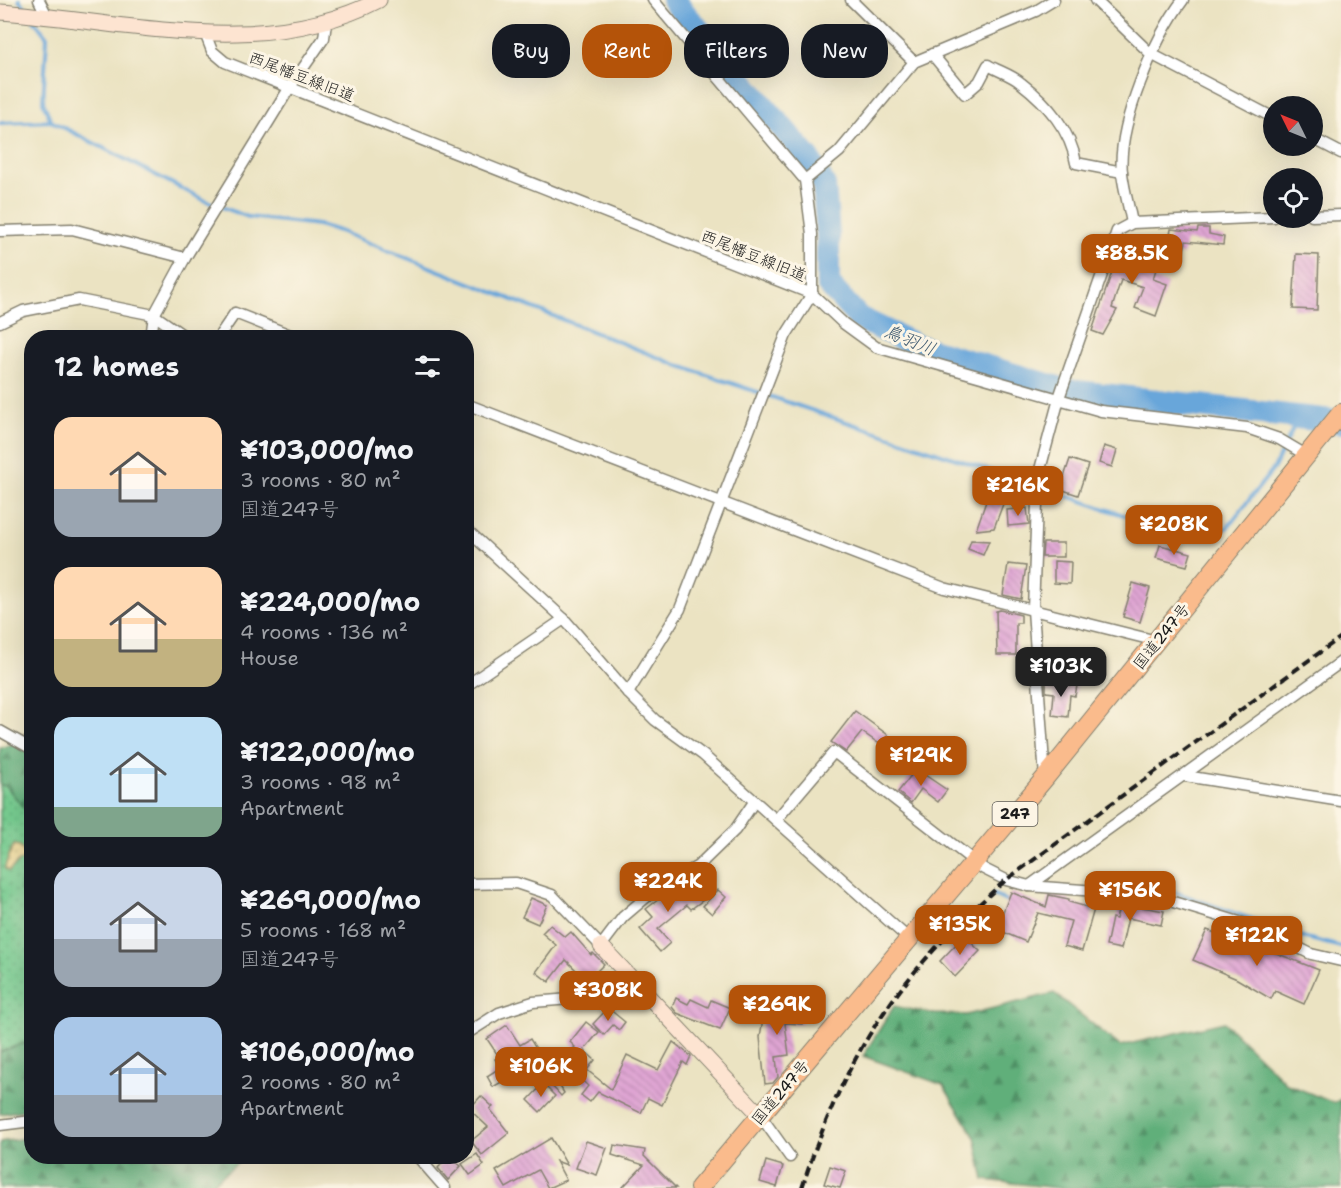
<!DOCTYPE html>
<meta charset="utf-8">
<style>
body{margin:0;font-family:"Shantell Sans","Klee One",sans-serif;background:#20242c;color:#f1f3f6;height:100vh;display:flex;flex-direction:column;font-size:22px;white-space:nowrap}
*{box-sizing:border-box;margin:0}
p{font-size:20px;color:#9ea1a6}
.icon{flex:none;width:33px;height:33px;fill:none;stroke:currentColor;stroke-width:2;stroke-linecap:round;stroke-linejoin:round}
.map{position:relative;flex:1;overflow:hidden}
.details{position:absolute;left:24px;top:330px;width:450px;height:834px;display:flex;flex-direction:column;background:#171b24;border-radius:24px;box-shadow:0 6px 24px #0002}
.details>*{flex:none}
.top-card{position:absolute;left:492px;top:24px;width:570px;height:54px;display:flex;gap:12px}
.needle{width:39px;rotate:313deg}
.buttons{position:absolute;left:1263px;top:96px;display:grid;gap:12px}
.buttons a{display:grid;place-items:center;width:60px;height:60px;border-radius:50%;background:#171b24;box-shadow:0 6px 24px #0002;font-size:30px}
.price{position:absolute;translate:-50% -51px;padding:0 14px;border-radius:12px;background:#b45309;color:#fff;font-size:20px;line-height:39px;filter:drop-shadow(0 2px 3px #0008)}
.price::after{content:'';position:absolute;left:50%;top:36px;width:18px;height:14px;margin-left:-9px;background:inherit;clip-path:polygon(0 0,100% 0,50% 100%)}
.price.active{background:#222;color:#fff}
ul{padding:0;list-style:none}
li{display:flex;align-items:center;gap:18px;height:150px;padding:0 30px}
li span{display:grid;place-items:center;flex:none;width:168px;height:120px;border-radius:18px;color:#555}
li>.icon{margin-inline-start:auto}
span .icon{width:72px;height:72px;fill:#fffc;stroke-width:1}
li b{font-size:26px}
h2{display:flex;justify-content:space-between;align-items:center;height:72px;padding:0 30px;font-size:26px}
.pill{padding:0 21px;border-radius:24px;background:#171b24;box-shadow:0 6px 24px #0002;font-size:21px;line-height:54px}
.pill.active{background:#b45309;color:#fff}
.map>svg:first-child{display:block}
.grass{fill:url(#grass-dots);stroke:#497456;stroke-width:1.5}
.forest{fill:url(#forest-firs);stroke:#3e664b;stroke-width:1.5}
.sand{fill:url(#sand-dots);stroke:#857b5d;stroke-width:1.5}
.garden{fill:#76cb8f;stroke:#497456;stroke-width:1.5}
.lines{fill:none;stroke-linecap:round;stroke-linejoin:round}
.stream{stroke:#68a6da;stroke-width:4}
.river{stroke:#68a6da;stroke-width:24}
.building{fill:url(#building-back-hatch)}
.street-casing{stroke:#84806f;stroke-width:13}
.secondary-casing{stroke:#84806f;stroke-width:17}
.highway-casing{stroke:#84806f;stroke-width:20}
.street{stroke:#fff;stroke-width:10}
.secondary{stroke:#fde4d1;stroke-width:15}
.highway{stroke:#fabb8c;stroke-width:18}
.rail{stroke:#1c1c1c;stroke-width:4;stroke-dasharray:9 4.5;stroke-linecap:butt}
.labels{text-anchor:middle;stroke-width:6;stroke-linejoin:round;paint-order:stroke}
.shield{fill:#fcf5e5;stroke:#5f5d58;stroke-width:1.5}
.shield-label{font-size:15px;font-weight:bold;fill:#1c1c1c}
.street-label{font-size:16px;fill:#1c1c1c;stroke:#fcf5e5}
.water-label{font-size:18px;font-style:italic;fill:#3e5a71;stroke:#fcf5e5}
</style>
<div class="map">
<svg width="1341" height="1188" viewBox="0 0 1341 1188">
<defs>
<pattern id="grass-dots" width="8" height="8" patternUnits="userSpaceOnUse" patternTransform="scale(1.5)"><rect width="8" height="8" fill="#76cb8f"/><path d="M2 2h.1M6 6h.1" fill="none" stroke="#66ae7b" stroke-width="1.8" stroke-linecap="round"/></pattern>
<pattern id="forest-firs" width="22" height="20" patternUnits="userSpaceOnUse" patternTransform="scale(1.5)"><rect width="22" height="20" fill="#60af7a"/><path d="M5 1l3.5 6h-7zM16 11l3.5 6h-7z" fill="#4e8e63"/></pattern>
<pattern id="sand-dots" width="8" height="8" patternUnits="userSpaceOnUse" patternTransform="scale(1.5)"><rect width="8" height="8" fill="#eeda9e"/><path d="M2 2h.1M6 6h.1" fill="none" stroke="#ccba88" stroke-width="1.8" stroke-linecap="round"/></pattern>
<pattern id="building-back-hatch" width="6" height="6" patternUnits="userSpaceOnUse" patternTransform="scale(1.5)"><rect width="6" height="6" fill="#dfa5d3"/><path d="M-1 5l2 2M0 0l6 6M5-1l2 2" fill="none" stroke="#bf8db5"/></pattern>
</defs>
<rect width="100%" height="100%" fill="#fcf5e5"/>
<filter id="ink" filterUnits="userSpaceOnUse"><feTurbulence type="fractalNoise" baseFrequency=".0167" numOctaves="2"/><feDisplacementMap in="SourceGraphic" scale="12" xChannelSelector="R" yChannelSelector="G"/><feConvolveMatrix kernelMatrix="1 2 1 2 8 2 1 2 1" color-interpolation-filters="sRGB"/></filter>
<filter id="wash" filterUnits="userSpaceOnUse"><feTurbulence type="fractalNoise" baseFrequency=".008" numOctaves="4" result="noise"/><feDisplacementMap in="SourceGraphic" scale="24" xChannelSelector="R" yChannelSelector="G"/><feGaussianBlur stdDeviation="1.35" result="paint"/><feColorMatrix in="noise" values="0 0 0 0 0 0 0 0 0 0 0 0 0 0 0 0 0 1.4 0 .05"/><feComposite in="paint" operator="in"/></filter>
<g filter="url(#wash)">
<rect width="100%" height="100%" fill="#ebe3c2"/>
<path class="grass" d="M0,772L31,798L32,1054L0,1067Z"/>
<g class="forest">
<path d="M31,737V817L6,786L0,785V748Z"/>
<path d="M1054,993L1120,1046L1224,1022L1287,1084L1334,1103L1341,1099V1188H1059L984,1180L975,1137L943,1085L863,1056L894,1006L934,1014L966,1015Z"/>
<path d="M31,1040V1109L0,1114V1052Z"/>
<path d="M31,1137L32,1156L244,1157L213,1183V1188H0V1142Z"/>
</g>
<path class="sand" d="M14,845L20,846L24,852H31V858L19,861L9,871L5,869C5,864 11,850 14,845Z"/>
<path class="garden" d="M31,870L32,871L31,902L20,890L22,880Z"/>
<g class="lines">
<g class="stream">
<path d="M19,0L26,9"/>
<path d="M34,20L47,37L43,102L51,121"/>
<path d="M0,123L51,121L204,200L248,217L318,225L339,231L677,365L1180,534L1200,536L1227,528L1274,468L1299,416"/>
<path d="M1139,889L1163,888L1306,938L1341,947"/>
<path d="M994,895L1010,903"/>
<path d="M1086,910L1112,899"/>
</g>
<path class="river" d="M673,0L809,159L824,185L828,235V284L859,318L917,346L1068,391L1341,422"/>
</g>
<g id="blocks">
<g class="building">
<path d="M1198,228H1209V234L1224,237L1223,245L1186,241L1183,255L1167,252L1171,229L1197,232Z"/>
<path d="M1125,245L1160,256L1153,279L1167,284L1156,316L1135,308L1143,287L1121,280L1112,308L1117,310L1103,335L1092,331L1118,254L1121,255Z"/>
<path d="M1296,254L1319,255L1317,310L1293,309Z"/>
<path d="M1104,446L1117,450L1112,467L1099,463Z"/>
<path d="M1070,459L1088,465L1078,495L1060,489Z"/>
<path d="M990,490L1006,496L994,528L976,530Z"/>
<path d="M1027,508L1029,524L1008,526L1007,510Z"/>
<path d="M971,540L989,541L983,555L968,549Z"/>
<path d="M1043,543H1064V557H1042Z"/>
<path d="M1160,545L1191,553L1187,566L1156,558Z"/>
<path d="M1054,561L1071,562L1070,584L1054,583Z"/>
<path d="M1008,564L1026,566L1021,599L1003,595Z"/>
<path d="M1133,583L1150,588L1140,622L1123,617Z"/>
<path d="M1000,610L1021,615V623H1016V655H997L996,611Z"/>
<path d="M1046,682L1077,686L1075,696L1070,695L1068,717L1052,715L1054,693L1046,692Z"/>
<path d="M855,711L888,735L881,745L862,732L846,752L831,742Z"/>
<path d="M916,769L947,790L938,802L921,789L911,803L898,792Z"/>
<path d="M688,882L703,900L691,909L687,905L658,929L670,943L660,952L640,929L653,917L646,909L667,893L670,897Z"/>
<path d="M718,890L726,897L712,914L703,906Z"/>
<path d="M1011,892L1046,907L1049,895L1069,899V902L1094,909L1082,951L1064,946L1071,921L1038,913L1026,942L996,929Z"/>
<path d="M531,898L547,905L538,924L522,917Z"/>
<path d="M1120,903L1164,911L1161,925L1128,918L1121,949L1106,946L1112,918L1116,919Z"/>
<path d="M550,925L565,937L571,932L591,955L593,953L604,964L587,981L566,960L549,982L536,972L556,945L542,933Z"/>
<path d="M1207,930L1252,946L1253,944L1319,970L1304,1004L1275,991L1271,999L1237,979L1193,960Z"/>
<path d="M964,936L980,951L955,977L940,961Z"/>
<path d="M676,998L688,1004L691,999L708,1007L711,1000L730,1008L720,1030L677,1013L672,1007Z"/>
<path d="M777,1004L803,1005L802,1024L785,1023L789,1055L776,1057L778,1077L773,1083L765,1084L760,1037L765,1006L777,1007Z"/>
<path d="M608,1008L625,1022L619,1030L613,1025L604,1035L593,1024Z"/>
<path d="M586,1022L599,1032L584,1050L595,1060L587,1070L611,1089L627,1055L658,1070L673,1042L691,1056L687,1065L683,1062L662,1105L648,1098L641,1113L598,1092L590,1102L581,1095L588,1086L571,1070L558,1083L564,1093L561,1096L526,1058L503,1072L495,1059L499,1057L487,1039L507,1025L520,1045L530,1039L548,1068L557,1059L561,1063L575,1047L570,1042Z"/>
<path d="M498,1069L505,1080L493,1087L487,1076Z"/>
<path d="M543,1084L555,1096L540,1112L528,1100Z"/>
<path d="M481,1096L493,1107L490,1109L509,1133L482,1155L471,1141L488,1127L469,1109Z"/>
<path d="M551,1138L567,1165L556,1161L566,1180L548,1188L538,1170L506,1188L496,1171Z"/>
<path d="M586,1141L607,1148L597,1175L576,1168Z"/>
<path d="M614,1145L645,1150L644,1156L676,1188H622L644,1165L612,1155Z"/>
<path d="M477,1154L484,1165L470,1175L462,1164Z"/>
<path d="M449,1156L461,1166L448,1180L438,1168Z"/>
<path d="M766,1161L783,1166L777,1187L760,1182Z"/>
<path d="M830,1166L846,1171L840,1188L824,1184Z"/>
</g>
</g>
</g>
<g filter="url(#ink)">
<use href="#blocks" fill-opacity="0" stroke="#84806f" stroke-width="1.5"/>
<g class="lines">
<defs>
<g id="street">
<path d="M39,0L47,16"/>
<path d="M851,0L914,62"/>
<path d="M1095,0L1151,54L1274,118"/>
<path d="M205,33L212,51L225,62L812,294L843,323L876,347L1101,411L1247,428L1279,439L1306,455"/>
<path d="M932,54L965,94L979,82L988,65C998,71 1012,75 1021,83C1047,103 1071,131 1076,163L1122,172"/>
<path d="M1312,138L1341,153"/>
<path d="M805,180L839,152L914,62L1036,11L1054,0"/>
<path d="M1312,216L1341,215"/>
<path d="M1132,223C1129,207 1124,190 1122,173C1117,125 1155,37 1183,0"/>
<path d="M0,231L72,229L185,258"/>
<path d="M0,322L23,311L79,300L154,315L187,338"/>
<path d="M151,338L154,315L185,258L290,87L324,38L326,23"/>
<path d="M218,338L235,313L298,338"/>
<path d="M466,404L944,588L1157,641"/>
<path d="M466,529L564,619L628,693L655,720L703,755L909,939"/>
<path d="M466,686L564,619"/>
<path d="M628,693L680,609L786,335L812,294V234L805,180L653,0"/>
<path d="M0,731L32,749"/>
<path d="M1185,776L1341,801"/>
<path d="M1045,778L1033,610L1038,477L1060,395L1117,231L1132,223L1274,217"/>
<path d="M776,820L834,752L984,869L1006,880L1029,886L1150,895L1259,928L1311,954L1341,961"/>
<path d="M466,884L516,883L552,895L601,946L623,917L650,894L698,866L735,830L754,802"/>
<path d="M1029,886L1341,662"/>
<path d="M466,1034L499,1013L533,1002L645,993"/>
<path d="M760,1115L790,1157"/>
<path d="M0,1125L32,1121"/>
<path d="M417,1156L445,1188"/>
</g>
<g id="secondary">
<path d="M0,12C125,21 262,61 379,0"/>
<path d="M601,946L760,1115"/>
</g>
<path id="highway" d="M699,1188L1045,778L1341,413"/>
</defs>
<use href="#street" class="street-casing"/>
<use href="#secondary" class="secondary-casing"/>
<use href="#highway" class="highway-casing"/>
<use href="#street" class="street"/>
<use href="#secondary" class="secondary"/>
<use href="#highway" class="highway"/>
<path class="rail" d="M802,1188C846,1051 898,975 1006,880L1341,637"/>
</g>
</g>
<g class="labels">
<rect class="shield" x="992.5" y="802" width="45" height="24" rx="4.5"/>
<g class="shield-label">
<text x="1015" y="819">247</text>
</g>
<g class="street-label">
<text transform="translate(302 76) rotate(21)" y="6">西尾幡豆線旧道</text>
<text transform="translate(754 255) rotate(22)" y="6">西尾幡豆線旧道</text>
<text transform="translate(1161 636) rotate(-51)" y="6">国道247号</text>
<text transform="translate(780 1092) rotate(-50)" y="6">国道247号</text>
</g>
<g class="water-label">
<text transform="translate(910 340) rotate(22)" y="6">鳥羽川</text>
</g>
</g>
</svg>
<div class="buttons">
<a><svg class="needle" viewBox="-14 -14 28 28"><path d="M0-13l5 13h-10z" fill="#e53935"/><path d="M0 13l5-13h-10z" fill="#9ea1a6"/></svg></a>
<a><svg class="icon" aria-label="locate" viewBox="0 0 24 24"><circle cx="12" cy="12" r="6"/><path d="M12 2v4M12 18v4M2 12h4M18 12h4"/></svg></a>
</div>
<b class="price" style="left:1132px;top:285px">¥88.5K</b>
<b class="price" style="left:1018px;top:517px">¥216K</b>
<b class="price" style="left:1174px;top:556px">¥208K</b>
<b class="price active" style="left:1061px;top:698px">¥103K</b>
<b class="price" style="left:921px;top:787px">¥129K</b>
<b class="price" style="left:668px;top:913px">¥224K</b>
<b class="price" style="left:1130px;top:922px">¥156K</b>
<b class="price" style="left:960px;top:956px">¥135K</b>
<b class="price" style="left:1257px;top:967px">¥122K</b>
<b class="price" style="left:608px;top:1022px">¥308K</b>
<b class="price" style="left:777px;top:1036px">¥269K</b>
<b class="price" style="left:541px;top:1098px">¥106K</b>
<div class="top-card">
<a class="pill">Buy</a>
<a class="pill active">Rent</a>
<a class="pill">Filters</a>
<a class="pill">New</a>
</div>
<section class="details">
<h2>12 homes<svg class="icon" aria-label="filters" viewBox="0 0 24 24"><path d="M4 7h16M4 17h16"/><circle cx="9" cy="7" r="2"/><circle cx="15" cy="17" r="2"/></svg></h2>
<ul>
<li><span style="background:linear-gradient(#ffd9b3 60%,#9aa5b1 0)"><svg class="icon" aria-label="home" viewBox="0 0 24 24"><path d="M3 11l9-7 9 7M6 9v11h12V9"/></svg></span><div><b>¥103,000/mo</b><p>3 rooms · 80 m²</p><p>国道247号</p></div></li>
<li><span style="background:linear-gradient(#ffd9b3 60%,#c2b280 0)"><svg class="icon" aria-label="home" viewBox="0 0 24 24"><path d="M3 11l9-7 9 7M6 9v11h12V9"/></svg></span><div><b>¥224,000/mo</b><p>4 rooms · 136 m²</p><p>House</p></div></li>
<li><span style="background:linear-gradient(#bfe0f5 75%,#7fa58c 0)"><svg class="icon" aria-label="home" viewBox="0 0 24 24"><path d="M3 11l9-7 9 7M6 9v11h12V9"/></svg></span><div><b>¥122,000/mo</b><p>3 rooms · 98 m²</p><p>Apartment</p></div></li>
<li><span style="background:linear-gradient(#c9d6e8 60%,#9aa5b1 0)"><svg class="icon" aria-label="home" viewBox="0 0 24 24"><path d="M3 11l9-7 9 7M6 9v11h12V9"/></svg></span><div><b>¥269,000/mo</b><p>5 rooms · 168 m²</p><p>国道247号</p></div></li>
<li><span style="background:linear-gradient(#a9c7e8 65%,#9aa5b1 0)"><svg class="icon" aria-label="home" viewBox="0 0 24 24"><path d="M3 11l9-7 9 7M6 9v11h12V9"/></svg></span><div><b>¥106,000/mo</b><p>2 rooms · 80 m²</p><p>Apartment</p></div></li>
</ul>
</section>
</div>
